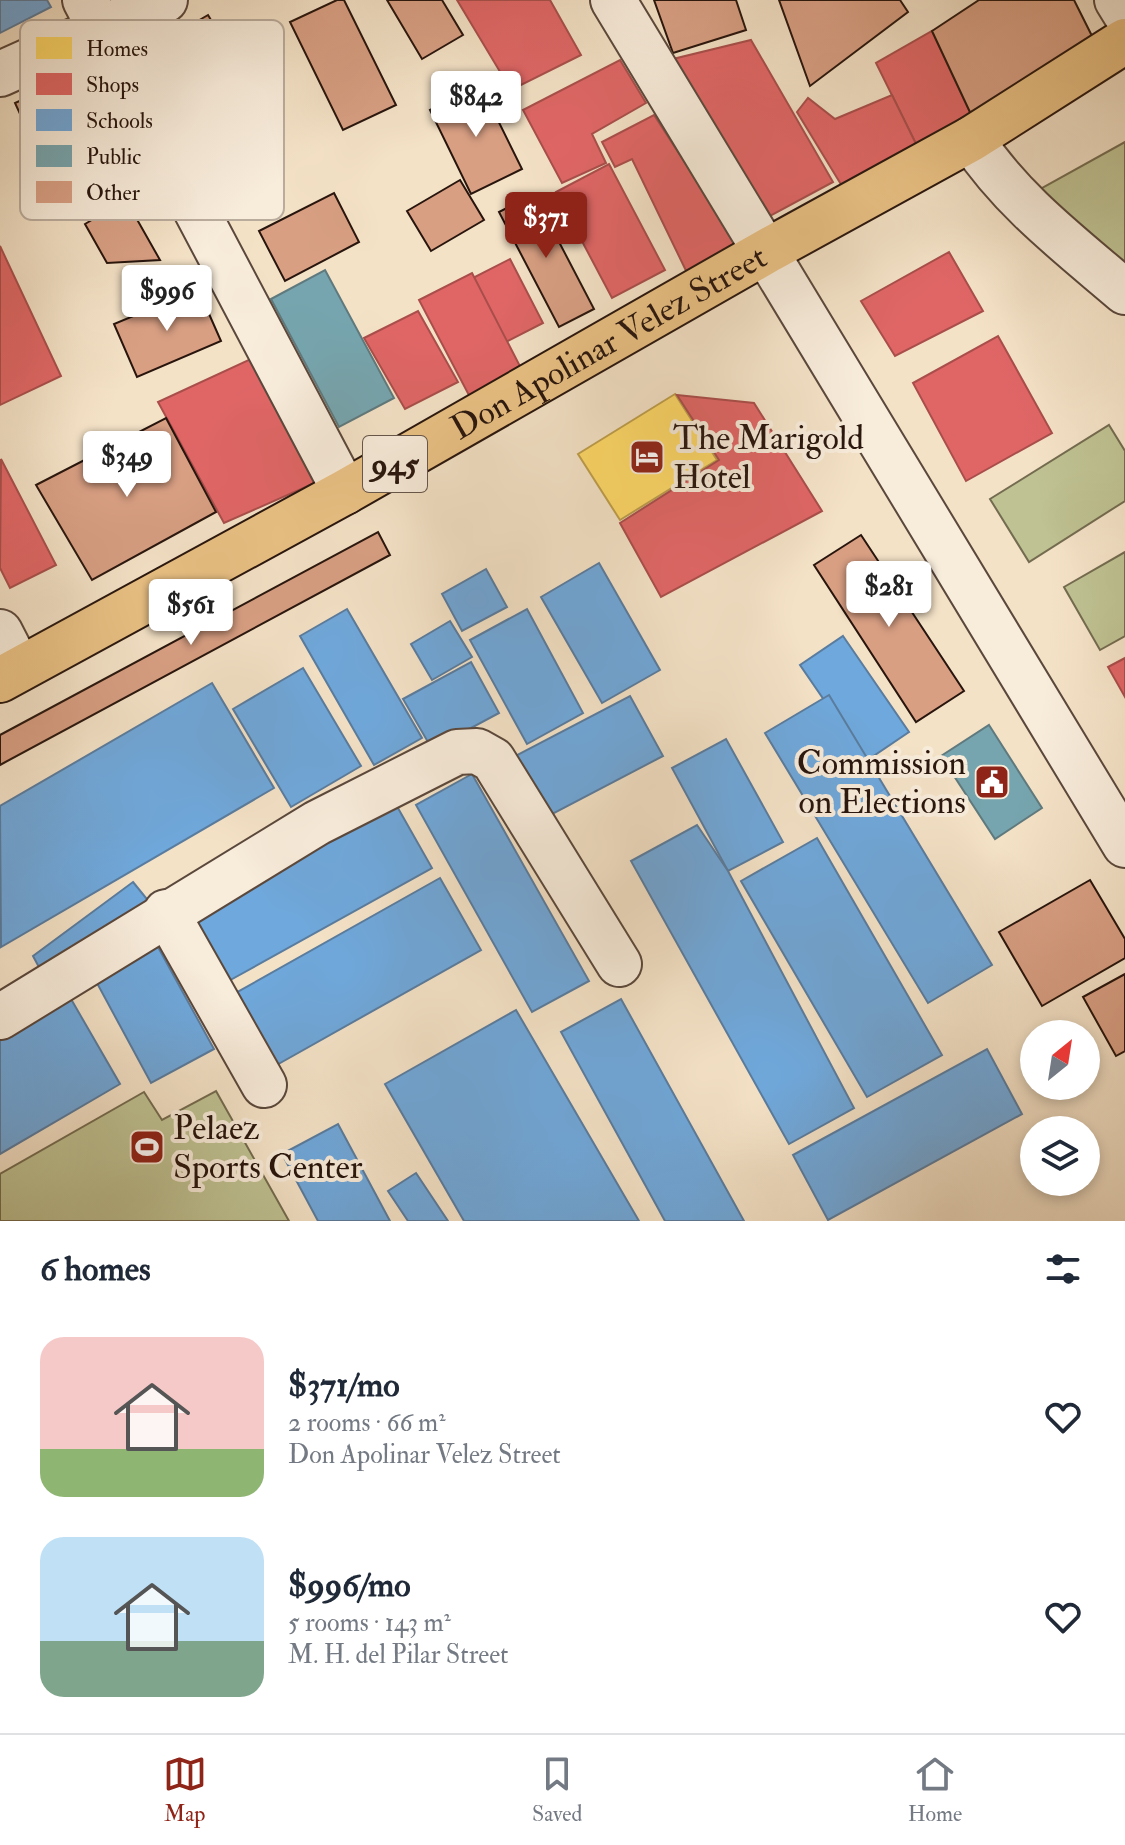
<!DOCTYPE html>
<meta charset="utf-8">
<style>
body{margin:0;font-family:"IM FELL Double Pica",serif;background:#f2f2f3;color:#1f2937;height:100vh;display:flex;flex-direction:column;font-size:30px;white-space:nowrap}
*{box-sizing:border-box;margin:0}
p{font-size:26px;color:#747a83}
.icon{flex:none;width:44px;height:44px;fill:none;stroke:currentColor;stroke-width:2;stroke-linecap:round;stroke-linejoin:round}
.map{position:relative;height:1221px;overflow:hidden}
.sheet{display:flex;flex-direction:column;background:#fff;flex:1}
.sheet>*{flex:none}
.needle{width:52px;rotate:30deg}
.fabs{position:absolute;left:1020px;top:1020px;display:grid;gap:16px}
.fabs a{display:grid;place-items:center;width:80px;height:80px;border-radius:50%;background:#fff;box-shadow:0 4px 12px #0003;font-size:40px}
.price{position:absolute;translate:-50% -68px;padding:0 18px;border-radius:8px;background:#fff;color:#222;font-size:26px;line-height:52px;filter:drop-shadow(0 2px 4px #0008)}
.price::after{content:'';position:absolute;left:50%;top:48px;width:24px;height:18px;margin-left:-12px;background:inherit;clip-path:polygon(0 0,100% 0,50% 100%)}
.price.on{background:#8f2418;color:#fff}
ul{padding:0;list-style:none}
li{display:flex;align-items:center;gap:24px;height:200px;padding:0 40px}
li span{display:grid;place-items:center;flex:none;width:224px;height:160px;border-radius:24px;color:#555}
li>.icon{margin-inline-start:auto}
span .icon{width:96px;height:96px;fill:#fffc;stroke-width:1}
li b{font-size:34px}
h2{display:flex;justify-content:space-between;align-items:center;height:96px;padding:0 40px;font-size:34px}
.tab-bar{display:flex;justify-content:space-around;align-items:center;height:112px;border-top:2px solid #e0e1e3;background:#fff;font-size:22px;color:#747a83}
.tab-bar a{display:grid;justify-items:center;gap:4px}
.tab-bar .on{color:#8f2418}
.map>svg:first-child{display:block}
.green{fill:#bfc293;stroke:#746c50;stroke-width:2}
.homes{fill:#ffd966;stroke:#be9e4b;stroke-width:2}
.shops{fill:#e06666;stroke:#a94e4b;stroke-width:2}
.schools{fill:#6fa8dc;stroke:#5a7c9e;stroke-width:2}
.public{fill:#76a5af;stroke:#5f7a7e;stroke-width:2}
.building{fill:#d89f83;stroke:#28150d;stroke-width:2}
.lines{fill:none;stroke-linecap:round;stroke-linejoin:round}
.minor-casing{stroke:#5b483c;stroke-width:48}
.major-casing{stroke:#28150d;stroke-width:48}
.minor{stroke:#f8ecdb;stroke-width:44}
.major{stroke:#eac184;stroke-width:44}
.labels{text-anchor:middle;stroke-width:8;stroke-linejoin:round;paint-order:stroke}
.shield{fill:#f8ecdb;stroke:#66564b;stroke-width:2}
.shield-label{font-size:32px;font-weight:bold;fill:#28150d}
.street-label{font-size:34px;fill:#28150d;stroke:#f8ecdb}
.poi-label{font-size:34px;fill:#28150d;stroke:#f8ecdb;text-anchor:start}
.key{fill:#f8ecdb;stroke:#baac9d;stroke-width:2}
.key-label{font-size:22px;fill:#28150d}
</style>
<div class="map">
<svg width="1125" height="1221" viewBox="0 0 1125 1221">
<rect width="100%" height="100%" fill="#f4e2c7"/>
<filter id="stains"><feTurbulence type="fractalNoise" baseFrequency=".0025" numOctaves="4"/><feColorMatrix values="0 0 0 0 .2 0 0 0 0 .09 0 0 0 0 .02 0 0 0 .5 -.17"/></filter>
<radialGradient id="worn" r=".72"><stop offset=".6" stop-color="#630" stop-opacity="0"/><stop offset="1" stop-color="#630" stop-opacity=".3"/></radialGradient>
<g class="green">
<path d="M1125,142V281L1026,197Z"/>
<path d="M1109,425L1125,451V501L1029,562L990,499Z"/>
<path d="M1125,552V636L1100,650L1064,587Z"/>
<path d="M216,1091L289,1221H0V1174L144,1092L162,1120Z"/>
</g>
<path class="homes" d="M675,394L717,460L620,520L578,454Z"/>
<g class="shops">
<path d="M457,0H550L581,55L511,90Z"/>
<path d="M932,31L976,125L920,152L876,63Z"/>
<path d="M751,40L833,182L770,216L673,59Z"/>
<path d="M620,60L646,103L592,134L606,163L562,183L523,110Z"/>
<path d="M892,95L920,152L845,191L797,112L808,98L835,119Z"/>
<path d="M654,115L743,252L691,281L632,159L615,167L602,142Z"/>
<path d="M609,164L665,270L612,298L556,192Z"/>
<path d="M0,246L61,376L0,405Z"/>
<path d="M949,252L983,311L895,356L861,301Z"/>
<path d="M510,259L543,323L500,345L467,281Z"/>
<path d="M472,273L525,376L472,401L419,300Z"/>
<path d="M418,311L458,382L405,409L364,338Z"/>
<path d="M998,336L1052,433L966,481L913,383Z"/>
<path d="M253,358L317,482L224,523L158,402Z"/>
<path d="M677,395L754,403L822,511L661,597L620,523L719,460Z"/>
<path d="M1,459L56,565L10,588L0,568Z"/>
<path d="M1125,658V697L1108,667Z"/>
</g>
<g class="schools">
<path d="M0,0H47L51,7L0,33Z"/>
<path d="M599,563L660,670L602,703L541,597Z"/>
<path d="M486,569L507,607L462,631L442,594Z"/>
<path d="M347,609L422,738L374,765L300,636Z"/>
<path d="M527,609L583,713L527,744L470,640Z"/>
<path d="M450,621L472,657L432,680L411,644Z"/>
<path d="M843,636L909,732L866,761L800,665Z"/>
<path d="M471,662L499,713L432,749L403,699Z"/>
<path d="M303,668L361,766L291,807L233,709Z"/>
<path d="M212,683L274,788L1,947L0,806Z"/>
<path d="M829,695L992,965L928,1003L765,733Z"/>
<path d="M630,696L663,756L537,822L504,762Z"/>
<path d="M726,739L783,842L728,871L672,768Z"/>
<path d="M472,774L589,981L532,1012L416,805Z"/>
<path d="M390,794L432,868L225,983L184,911Z"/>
<path d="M697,825L728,871L854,1108L789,1144L631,861Z"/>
<path d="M817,838L942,1055L867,1097L741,881Z"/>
<path d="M440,878L481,950L266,1071L225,999Z"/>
<path d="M133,882L155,909L48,984L33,956Z"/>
<path d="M153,938L214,1049L151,1083L91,972Z"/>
<path d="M71,999L120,1084L0,1154V1040Z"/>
<path d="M621,999L744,1221H665L561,1032Z"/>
<path d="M516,1010L639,1221H464L385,1084Z"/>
<path d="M987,1049L1022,1114L828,1220L793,1155Z"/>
<path d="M338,1124L390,1221H318L282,1154Z"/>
<path d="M416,1173L448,1221H408L388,1191Z"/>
</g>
<g class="public">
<path d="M325,270L394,398L339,427L271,299Z"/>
<path d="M989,725L1042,808L995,839L941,756Z"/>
</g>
<g class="building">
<path d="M337,0H344L396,105L343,130L290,22Z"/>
<path d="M387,0H442L463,35L422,59Z"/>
<path d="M654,0H736L746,30L673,53Z"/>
<path d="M779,0H900L908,12L810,86Z"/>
<path d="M979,0H1074L1098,48L976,125L932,31Z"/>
<path d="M208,15L242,72L188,105L153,47Z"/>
<path d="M61,82L94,154L48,175L15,103Z"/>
<path d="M480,84L522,169L471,194L430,110Z"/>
<path d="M460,180L484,220L431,251L407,211Z"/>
<path d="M334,193L359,242L285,281L259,231Z"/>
<path d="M534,194L594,309L559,327L499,212Z"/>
<path d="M126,200L160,260L107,263L85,224Z"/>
<path d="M198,289L221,341L137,377L114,324Z"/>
<path d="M166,418L216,512L92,580L36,485Z"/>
<path d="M378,532L390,555L0,765V735Z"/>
<path d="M861,535L964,691L916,722L814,565Z"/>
<path d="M1090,880L1125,939V958L1042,1006L999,932Z"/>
<path d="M1125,974V1051L1116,1056L1083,997Z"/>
</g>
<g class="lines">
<defs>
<g id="minor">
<path d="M85,0L345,492"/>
<path d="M613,0L1125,845"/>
<path d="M1117,0L1125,13"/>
<path d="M0,74L165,0"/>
<path d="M971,139C1012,201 1069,244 1125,292"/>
<path d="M0,632L19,669"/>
<path d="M166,912L264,1085"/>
<path d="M0,1017L317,823L457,752L477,751L493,760L619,964"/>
</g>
<g id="major">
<path id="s1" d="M0,680L345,492L767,251L971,139L1125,41"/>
</g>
</defs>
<use href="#minor" class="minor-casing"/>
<use href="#major" class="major-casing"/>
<use href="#minor" class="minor"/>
<use href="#major" class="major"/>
</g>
<defs>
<symbol id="hotel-square" viewBox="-11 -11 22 22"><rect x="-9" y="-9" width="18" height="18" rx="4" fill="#8f2418" stroke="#f8ecdb"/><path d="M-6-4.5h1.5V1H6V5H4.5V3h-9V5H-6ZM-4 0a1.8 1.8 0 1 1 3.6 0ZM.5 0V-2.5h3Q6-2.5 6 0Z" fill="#fff"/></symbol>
<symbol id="civic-square" viewBox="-11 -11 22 22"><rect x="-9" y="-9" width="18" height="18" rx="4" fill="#8f2418" stroke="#f8ecdb"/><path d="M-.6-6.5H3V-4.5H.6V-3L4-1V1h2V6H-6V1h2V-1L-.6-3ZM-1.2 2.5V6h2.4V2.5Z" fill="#fff"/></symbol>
<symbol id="stadium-square" viewBox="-11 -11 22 22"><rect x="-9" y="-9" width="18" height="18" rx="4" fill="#8f2418" stroke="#f8ecdb"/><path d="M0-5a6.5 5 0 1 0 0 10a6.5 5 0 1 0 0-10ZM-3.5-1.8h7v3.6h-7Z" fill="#fff"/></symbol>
</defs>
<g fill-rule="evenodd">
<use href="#hotel-square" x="627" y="437" width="40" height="40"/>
<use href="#civic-square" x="972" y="762" width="40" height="40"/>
<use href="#stadium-square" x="127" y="1127" width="40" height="40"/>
</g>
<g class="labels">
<rect class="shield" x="363" y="436" width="64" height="56" rx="6"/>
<g class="shield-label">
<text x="395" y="475">945</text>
</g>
<g class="street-label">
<text dy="12" stroke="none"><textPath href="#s1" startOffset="696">Don Apolinar Velez Street</textPath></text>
</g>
<g class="poi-label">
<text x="673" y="449">The Marigold<tspan x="673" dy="39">Hotel</tspan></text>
<text x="966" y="774" text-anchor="end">Commission<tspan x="966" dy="39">on Elections</tspan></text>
<text x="173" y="1139">Pelaez<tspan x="173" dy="39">Sports Center</tspan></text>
</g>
</g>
<rect x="20" y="20" width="264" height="200" rx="12" class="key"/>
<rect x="36" y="37" width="36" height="22" fill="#ffd966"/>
<rect x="36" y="73" width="36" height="22" fill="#e06666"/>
<rect x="36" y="109" width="36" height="22" fill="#6fa8dc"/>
<rect x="36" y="145" width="36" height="22" fill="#76a5af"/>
<rect x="36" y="181" width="36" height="22" fill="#d89f83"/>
<g class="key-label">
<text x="86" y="56">Homes</text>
<text x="86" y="92">Shops</text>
<text x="86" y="128">Schools</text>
<text x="86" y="164">Public</text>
<text x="86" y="200">Other</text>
</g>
<rect width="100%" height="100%" filter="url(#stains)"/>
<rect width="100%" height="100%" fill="url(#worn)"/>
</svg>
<div class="fabs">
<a><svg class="needle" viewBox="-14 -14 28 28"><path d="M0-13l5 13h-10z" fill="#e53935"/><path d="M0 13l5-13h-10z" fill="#747a83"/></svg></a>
<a><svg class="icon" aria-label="layers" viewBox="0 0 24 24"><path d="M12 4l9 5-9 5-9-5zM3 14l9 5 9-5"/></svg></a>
</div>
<b class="price" style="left:476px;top:139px">$842</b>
<b class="price on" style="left:546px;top:260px">$371</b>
<b class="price" style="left:167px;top:333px">$996</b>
<b class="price" style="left:127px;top:499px">$349</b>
<b class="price" style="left:889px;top:629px">$281</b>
<b class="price" style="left:191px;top:647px">$561</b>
</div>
<section class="sheet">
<h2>6 homes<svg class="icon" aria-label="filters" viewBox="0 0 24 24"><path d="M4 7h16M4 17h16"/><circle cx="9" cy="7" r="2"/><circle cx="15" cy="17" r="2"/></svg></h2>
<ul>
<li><span style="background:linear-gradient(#f6c9c9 70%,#8fb573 0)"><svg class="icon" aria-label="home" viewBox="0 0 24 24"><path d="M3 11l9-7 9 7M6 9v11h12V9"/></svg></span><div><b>$371/mo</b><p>2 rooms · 66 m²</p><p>Don Apolinar Velez Street</p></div><svg class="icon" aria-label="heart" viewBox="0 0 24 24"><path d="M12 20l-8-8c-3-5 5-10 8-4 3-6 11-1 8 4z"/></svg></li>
<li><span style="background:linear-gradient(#bfe0f5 65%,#7fa58c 0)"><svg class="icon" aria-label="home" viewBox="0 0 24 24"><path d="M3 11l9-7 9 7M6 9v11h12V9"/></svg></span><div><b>$996/mo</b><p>5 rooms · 143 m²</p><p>M. H. del Pilar Street</p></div><svg class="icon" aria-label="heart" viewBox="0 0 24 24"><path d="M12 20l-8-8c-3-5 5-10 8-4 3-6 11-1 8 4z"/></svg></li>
</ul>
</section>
<nav class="tab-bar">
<a class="on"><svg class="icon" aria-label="map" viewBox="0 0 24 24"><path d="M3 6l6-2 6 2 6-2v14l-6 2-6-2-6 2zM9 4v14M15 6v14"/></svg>Map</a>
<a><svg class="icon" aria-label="saved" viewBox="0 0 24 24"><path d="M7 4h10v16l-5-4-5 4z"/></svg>Saved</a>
<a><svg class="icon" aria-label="home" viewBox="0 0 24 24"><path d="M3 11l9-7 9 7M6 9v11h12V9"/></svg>Home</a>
</nav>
